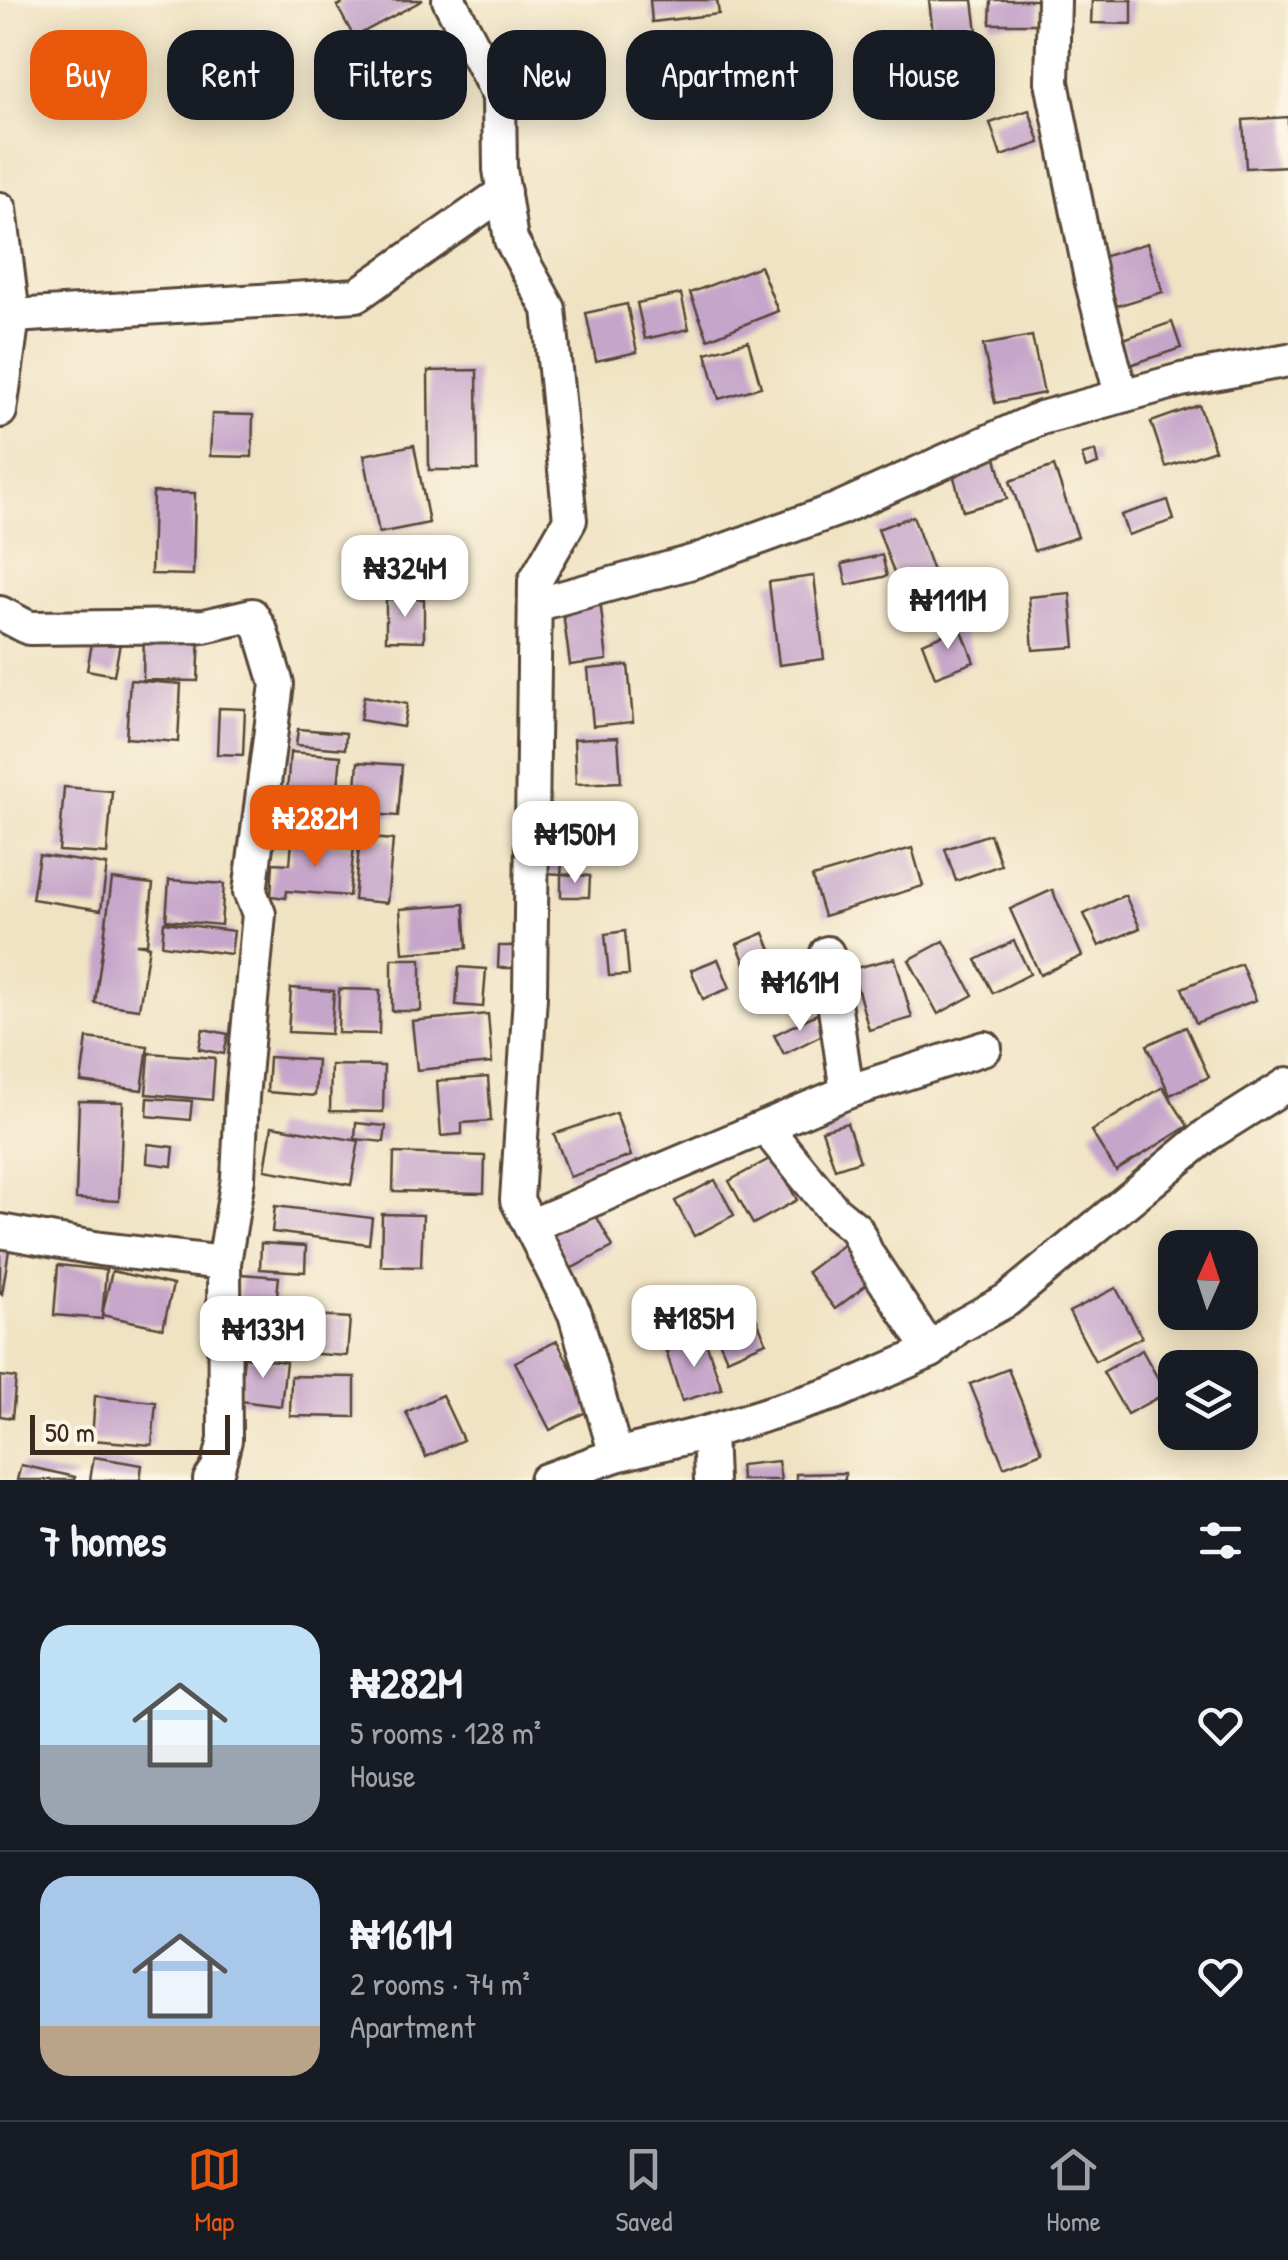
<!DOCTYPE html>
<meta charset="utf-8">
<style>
body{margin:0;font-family:"Patrick Hand",sans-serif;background:#242831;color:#f1f3f6;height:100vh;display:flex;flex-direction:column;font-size:38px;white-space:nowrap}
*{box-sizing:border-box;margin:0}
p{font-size:32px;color:#9ea1a6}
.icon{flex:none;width:55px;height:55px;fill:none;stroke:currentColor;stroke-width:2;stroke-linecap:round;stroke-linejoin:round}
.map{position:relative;height:1480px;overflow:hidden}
.details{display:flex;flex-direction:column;background:#171b24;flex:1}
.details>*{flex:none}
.guide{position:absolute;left:30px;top:30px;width:1230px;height:90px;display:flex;gap:20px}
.needle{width:65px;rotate:3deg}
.controls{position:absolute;left:1158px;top:1230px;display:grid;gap:20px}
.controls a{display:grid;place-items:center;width:100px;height:100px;border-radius:20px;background:#171b24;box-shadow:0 5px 25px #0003;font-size:50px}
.scale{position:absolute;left:30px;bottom:25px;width:200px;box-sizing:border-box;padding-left:10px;border:5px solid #3b2a1e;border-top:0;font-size:28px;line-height:35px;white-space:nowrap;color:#3b2a1e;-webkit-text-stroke:8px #fcf5e5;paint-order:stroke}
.price{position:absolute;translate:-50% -85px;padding:0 22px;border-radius:20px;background:#fff;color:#222;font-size:32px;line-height:65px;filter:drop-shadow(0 2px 5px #0008)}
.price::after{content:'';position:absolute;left:50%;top:60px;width:30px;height:22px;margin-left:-15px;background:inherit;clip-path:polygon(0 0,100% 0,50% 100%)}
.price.on{background:#ea580c;color:#fff}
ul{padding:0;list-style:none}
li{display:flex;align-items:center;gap:30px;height:250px;padding:0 40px}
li+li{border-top:2px solid #363941}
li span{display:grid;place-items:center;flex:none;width:280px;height:200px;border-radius:30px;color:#555}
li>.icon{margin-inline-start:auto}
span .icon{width:120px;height:120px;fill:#fffc;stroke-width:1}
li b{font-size:42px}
h2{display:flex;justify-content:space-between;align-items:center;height:120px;padding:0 40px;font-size:42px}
.chip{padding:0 35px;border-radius:30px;background:#171b24;box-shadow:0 5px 25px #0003;font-size:35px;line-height:90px}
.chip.on{background:#ea580c;color:#fff}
.tab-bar{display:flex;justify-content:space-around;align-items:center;height:140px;border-top:2px solid #363941;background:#171b24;font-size:28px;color:#9ea1a6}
.tab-bar a{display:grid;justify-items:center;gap:5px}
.tab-bar .on{color:#ea580c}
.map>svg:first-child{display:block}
.building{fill:#c6a5ca}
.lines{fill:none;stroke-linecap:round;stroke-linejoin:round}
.minor-casing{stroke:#564637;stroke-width:38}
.minor{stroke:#fff;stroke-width:32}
</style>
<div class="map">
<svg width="1288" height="1480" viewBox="0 0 1288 1480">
<rect width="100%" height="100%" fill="#fcf5e5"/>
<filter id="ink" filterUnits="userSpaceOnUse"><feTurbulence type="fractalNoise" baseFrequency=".01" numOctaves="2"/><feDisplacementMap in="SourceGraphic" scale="20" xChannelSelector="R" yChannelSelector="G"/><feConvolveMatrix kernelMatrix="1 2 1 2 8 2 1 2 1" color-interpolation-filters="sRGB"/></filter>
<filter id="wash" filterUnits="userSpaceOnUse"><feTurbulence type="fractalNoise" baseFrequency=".0048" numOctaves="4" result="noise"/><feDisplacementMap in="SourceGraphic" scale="40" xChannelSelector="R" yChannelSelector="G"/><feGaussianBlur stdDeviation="2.25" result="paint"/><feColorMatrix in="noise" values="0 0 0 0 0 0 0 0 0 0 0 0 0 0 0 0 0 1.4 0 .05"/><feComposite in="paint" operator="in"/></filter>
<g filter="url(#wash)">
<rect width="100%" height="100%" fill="#f0e3c3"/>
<g id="blocks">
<g class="building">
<path d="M340,0H423L354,37L337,6L342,4Z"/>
<path d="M650,0H717L719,14L652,22Z"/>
<path d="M929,0H973L978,39L934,43Z"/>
<path d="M991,0H1037V24H990Z"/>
<path d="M1092,0H1132V24L1091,23Z"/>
<path d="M1029,110L1040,143L1001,156L990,123Z"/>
<path d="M1288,117V166L1246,168L1243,120Z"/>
<path d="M1147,243L1163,292L1117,306L1102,257Z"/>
<path d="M760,266L778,311L708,339L690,293Z"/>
<path d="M681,294L689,329L645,339L637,303Z"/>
<path d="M627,304L637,352L596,361L586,313Z"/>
<path d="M1172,322L1181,348L1130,365L1121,340Z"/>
<path d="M1032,336L1044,393L995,403L983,345Z"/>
<path d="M748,341L761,387L719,399L706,353Z"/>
<path d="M477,370L478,470H429L428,371Z"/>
<path d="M1199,405L1215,450L1166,467L1151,422Z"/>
<path d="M212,414L253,415L252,457L210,456Z"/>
<path d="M414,445L429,523L379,533L364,455Z"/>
<path d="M994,450L1007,499L963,511L950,462Z"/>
<path d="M1095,451L1098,464L1086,468L1082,455Z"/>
<path d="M1054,466L1078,537L1034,551L1010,481Z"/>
<path d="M153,492L195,493L193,575L151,574Z"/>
<path d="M1168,500L1174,520L1128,535L1121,515Z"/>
<path d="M913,516L933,571L898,584L878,529Z"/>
<path d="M882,555L887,576L847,585L842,564Z"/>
<path d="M814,576L824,659L779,665L769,582Z"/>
<path d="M1070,593L1075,647L1033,650L1029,597Z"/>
<path d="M386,599H424V641L386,640Z"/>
<path d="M600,600L607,660L570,665L562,605Z"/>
<path d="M961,628L974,662L935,677L922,643Z"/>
<path d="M144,630L200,632L198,681L143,680Z"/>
<path d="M94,633L121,638L114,675L87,670Z"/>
<path d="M628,665L633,722L593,726L588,669Z"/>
<path d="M130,680L181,684L178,742L126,738Z"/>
<path d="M364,696L407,704L403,727L360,720Z"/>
<path d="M219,708L245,709L243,755L217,754Z"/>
<path d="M298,729L346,733L345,749L296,745Z"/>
<path d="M618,737L621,782L576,784L574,739Z"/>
<path d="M290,752L341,756L337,797L287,793Z"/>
<path d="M358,762L402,765L398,816L354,813Z"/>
<path d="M64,787L112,791L107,854L59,851Z"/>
<path d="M990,834L1001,865L956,881L945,849Z"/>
<path d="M360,837L393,840L387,903L354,900Z"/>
<path d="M292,841L354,846L349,896L287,891L286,898L271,896L273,863L290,864Z"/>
<path d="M912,848L923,886L824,916L812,877Z"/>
<path d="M39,855L107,865L101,910L32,899Z"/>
<path d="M545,862L562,863L561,874L544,873Z"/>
<path d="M561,874L590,876L589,897H561Z"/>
<path d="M112,879L153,884L147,944H136L149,946L139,1009L95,1003Z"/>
<path d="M169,880L224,884L221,925L166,920Z"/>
<path d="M1052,890L1082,956L1040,975L1010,909Z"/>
<path d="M1125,895L1140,928L1099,946L1084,914Z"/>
<path d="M464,904L467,948L403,953L400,909Z"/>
<path d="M164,922L234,931L231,954L162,945Z"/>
<path d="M625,931L629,975L609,976L605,934Z"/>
<path d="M764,933L774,957L747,968L737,944Z"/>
<path d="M944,941L973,995L938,1014L909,960Z"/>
<path d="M1014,941L1030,974L993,993L976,960Z"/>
<path d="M499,946H517L516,968H498Z"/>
<path d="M895,958L912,1018L869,1030L852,969Z"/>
<rect x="392" y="959" width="29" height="52"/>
<path d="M718,959L730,988L703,999L691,970Z"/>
<path d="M1241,964L1256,1000L1196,1023L1182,988Z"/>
<path d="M459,967L486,969L483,1007L456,1005Z"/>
<path d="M291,988L334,991L331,1034L288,1032Z"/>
<path d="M339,989L380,990L379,1034L338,1033Z"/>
<path d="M488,1014L492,1063L417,1070L412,1021Z"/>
<path d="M817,1014L826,1033L784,1054L774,1035Z"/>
<path d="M1186,1027L1209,1077L1170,1095L1147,1045Z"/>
<path d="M203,1029L228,1034L224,1054L199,1049Z"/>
<path d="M87,1038L148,1046L142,1090L81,1082Z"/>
<path d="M149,1053L215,1058L212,1100L146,1094Z"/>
<path d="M269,1057L317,1060L315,1096L267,1092Z"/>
<path d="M331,1065L384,1066L383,1112L330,1111Z"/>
<path d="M488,1077L491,1121L462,1123V1134L441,1136L437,1081Z"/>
<path d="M1163,1087L1188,1126L1116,1171L1091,1131Z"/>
<path d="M148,1098L192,1101L190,1120L147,1116Z"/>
<path d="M79,1101L123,1102L119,1201L76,1199Z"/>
<path d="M616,1113L631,1156L570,1177L554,1134Z"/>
<path d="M356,1123L386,1126L384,1142L355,1139Z"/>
<path d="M847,1123L860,1161L835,1169L822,1130Z"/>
<path d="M272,1126L359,1141L351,1185L265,1170Z"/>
<path d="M148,1144L174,1147L172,1166L147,1163Z"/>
<path d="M394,1153L485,1156L484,1193L393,1191Z"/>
<path d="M773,1157L797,1200L753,1224L729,1181Z"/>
<path d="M715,1180L734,1215L694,1236L675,1201Z"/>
<path d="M275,1206L372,1218L369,1244L272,1232Z"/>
<path d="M593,1210L613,1247L570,1269L551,1231Z"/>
<path d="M382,1214L423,1215L421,1267L381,1266Z"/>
<path d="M261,1243L306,1246L305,1272L260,1269Z"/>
<path d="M844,1244L873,1280L835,1309L807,1272Z"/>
<path d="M0,1249L9,1250L2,1294L0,1293Z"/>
<path d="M58,1265L106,1270L102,1319L54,1315Z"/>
<path d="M112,1271L173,1285L163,1328L102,1315Z"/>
<path d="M241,1274L279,1277L274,1322L237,1319Z"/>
<path d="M742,1284L766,1342L727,1359L702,1300Z"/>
<path d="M1116,1288L1142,1337L1095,1361L1069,1312Z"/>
<path d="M693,1301L704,1332L665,1345L655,1313Z"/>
<path d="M305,1315L350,1318L347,1356L303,1353Z"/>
<path d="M705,1339L722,1389L682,1401L666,1351Z"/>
<path d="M557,1341L592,1409L550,1430L515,1362Z"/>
<path d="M1142,1350L1166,1393L1127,1414L1103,1372Z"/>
<path d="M244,1357L286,1362L281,1406L239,1401Z"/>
<path d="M1008,1369L1042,1452L1004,1467L970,1384Z"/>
<path d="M0,1376L16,1378L12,1418L0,1416Z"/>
<path d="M291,1376L355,1377V1417L290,1416Z"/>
<path d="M442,1395L463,1440L426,1457L406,1412Z"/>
<path d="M95,1396L156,1402L152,1445L92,1440Z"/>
<path d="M94,1457L142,1465L140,1480H90Z"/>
<path d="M778,1461L781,1480H741L740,1465Z"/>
<path d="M21,1465L75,1477L74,1480H17Z"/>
<path d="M845,1473V1480H796V1474Z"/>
</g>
</g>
</g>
<g filter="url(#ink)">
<use href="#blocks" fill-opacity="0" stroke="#564637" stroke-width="2.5"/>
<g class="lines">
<defs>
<g id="minor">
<path d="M449,0L499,96L500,169L511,240L549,309L570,520L535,581L530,996L517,1200L575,1314L616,1455"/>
<path d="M1054,0L1052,82L1091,279L1119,387L1125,395"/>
<path d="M0,209L13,316L0,411"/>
<path d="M13,316L357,295L504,192"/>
<path d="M535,605L692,562L836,510L1041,418L1181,380L1288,360"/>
<path d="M0,613L29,628L204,626L252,615L261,631L277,684L250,892L259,914L242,1097L238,1178L224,1263L225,1440L218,1468L210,1480"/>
<path d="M827,953L847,1092L985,1048"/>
<path d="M765,1127L834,1211L856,1229L867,1254L931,1351"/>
<path d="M530,1226L847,1092"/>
<path d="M0,1231L100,1249L224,1263"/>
<path d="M709,1432L711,1480"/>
<path d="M546,1480L616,1455L709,1432L835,1393L931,1351L957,1328L1007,1300L1207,1135L1288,1084"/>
</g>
</defs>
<use href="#minor" class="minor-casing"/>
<use href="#minor" class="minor"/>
</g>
</g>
</svg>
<div class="controls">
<a><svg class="needle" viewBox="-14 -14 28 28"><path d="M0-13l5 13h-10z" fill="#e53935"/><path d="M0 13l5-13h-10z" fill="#9ea1a6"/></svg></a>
<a><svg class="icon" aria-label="layers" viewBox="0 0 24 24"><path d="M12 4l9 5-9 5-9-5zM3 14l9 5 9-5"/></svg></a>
</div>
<div class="scale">50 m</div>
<b class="price" style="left:405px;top:620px">₦324M</b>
<b class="price" style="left:948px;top:652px">₦111M</b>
<b class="price on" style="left:315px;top:870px">₦282M</b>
<b class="price" style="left:575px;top:886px">₦150M</b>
<b class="price" style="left:800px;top:1034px">₦161M</b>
<b class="price" style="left:694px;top:1370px">₦185M</b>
<b class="price" style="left:263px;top:1381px">₦133M</b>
<div class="guide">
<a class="chip on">Buy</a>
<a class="chip">Rent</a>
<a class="chip">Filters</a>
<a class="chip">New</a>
<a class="chip">Apartment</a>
<a class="chip">House</a>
</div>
</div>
<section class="details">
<h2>7 homes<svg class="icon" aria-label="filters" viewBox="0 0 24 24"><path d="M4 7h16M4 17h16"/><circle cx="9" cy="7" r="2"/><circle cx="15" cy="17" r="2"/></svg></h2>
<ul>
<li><span style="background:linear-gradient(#bfe0f5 60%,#9aa5b1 0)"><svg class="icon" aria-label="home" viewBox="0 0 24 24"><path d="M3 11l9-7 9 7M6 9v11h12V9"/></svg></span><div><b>₦282M</b><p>5 rooms · 128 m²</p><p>House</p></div><svg class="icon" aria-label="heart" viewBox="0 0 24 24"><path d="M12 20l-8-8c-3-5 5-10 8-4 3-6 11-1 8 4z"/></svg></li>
<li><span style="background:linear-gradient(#a9c7e8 75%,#b9a48a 0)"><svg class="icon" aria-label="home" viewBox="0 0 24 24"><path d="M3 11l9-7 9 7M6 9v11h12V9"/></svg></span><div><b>₦161M</b><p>2 rooms · 74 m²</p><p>Apartment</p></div><svg class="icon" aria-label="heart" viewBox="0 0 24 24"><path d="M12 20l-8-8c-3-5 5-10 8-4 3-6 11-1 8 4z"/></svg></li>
</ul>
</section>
<nav class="tab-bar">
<a class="on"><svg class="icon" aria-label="map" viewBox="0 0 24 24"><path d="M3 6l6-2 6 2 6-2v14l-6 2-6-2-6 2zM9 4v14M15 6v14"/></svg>Map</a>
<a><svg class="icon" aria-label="saved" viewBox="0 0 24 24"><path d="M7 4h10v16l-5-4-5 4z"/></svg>Saved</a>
<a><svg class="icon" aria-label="home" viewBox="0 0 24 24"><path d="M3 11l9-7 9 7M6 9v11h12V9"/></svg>Home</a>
</nav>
